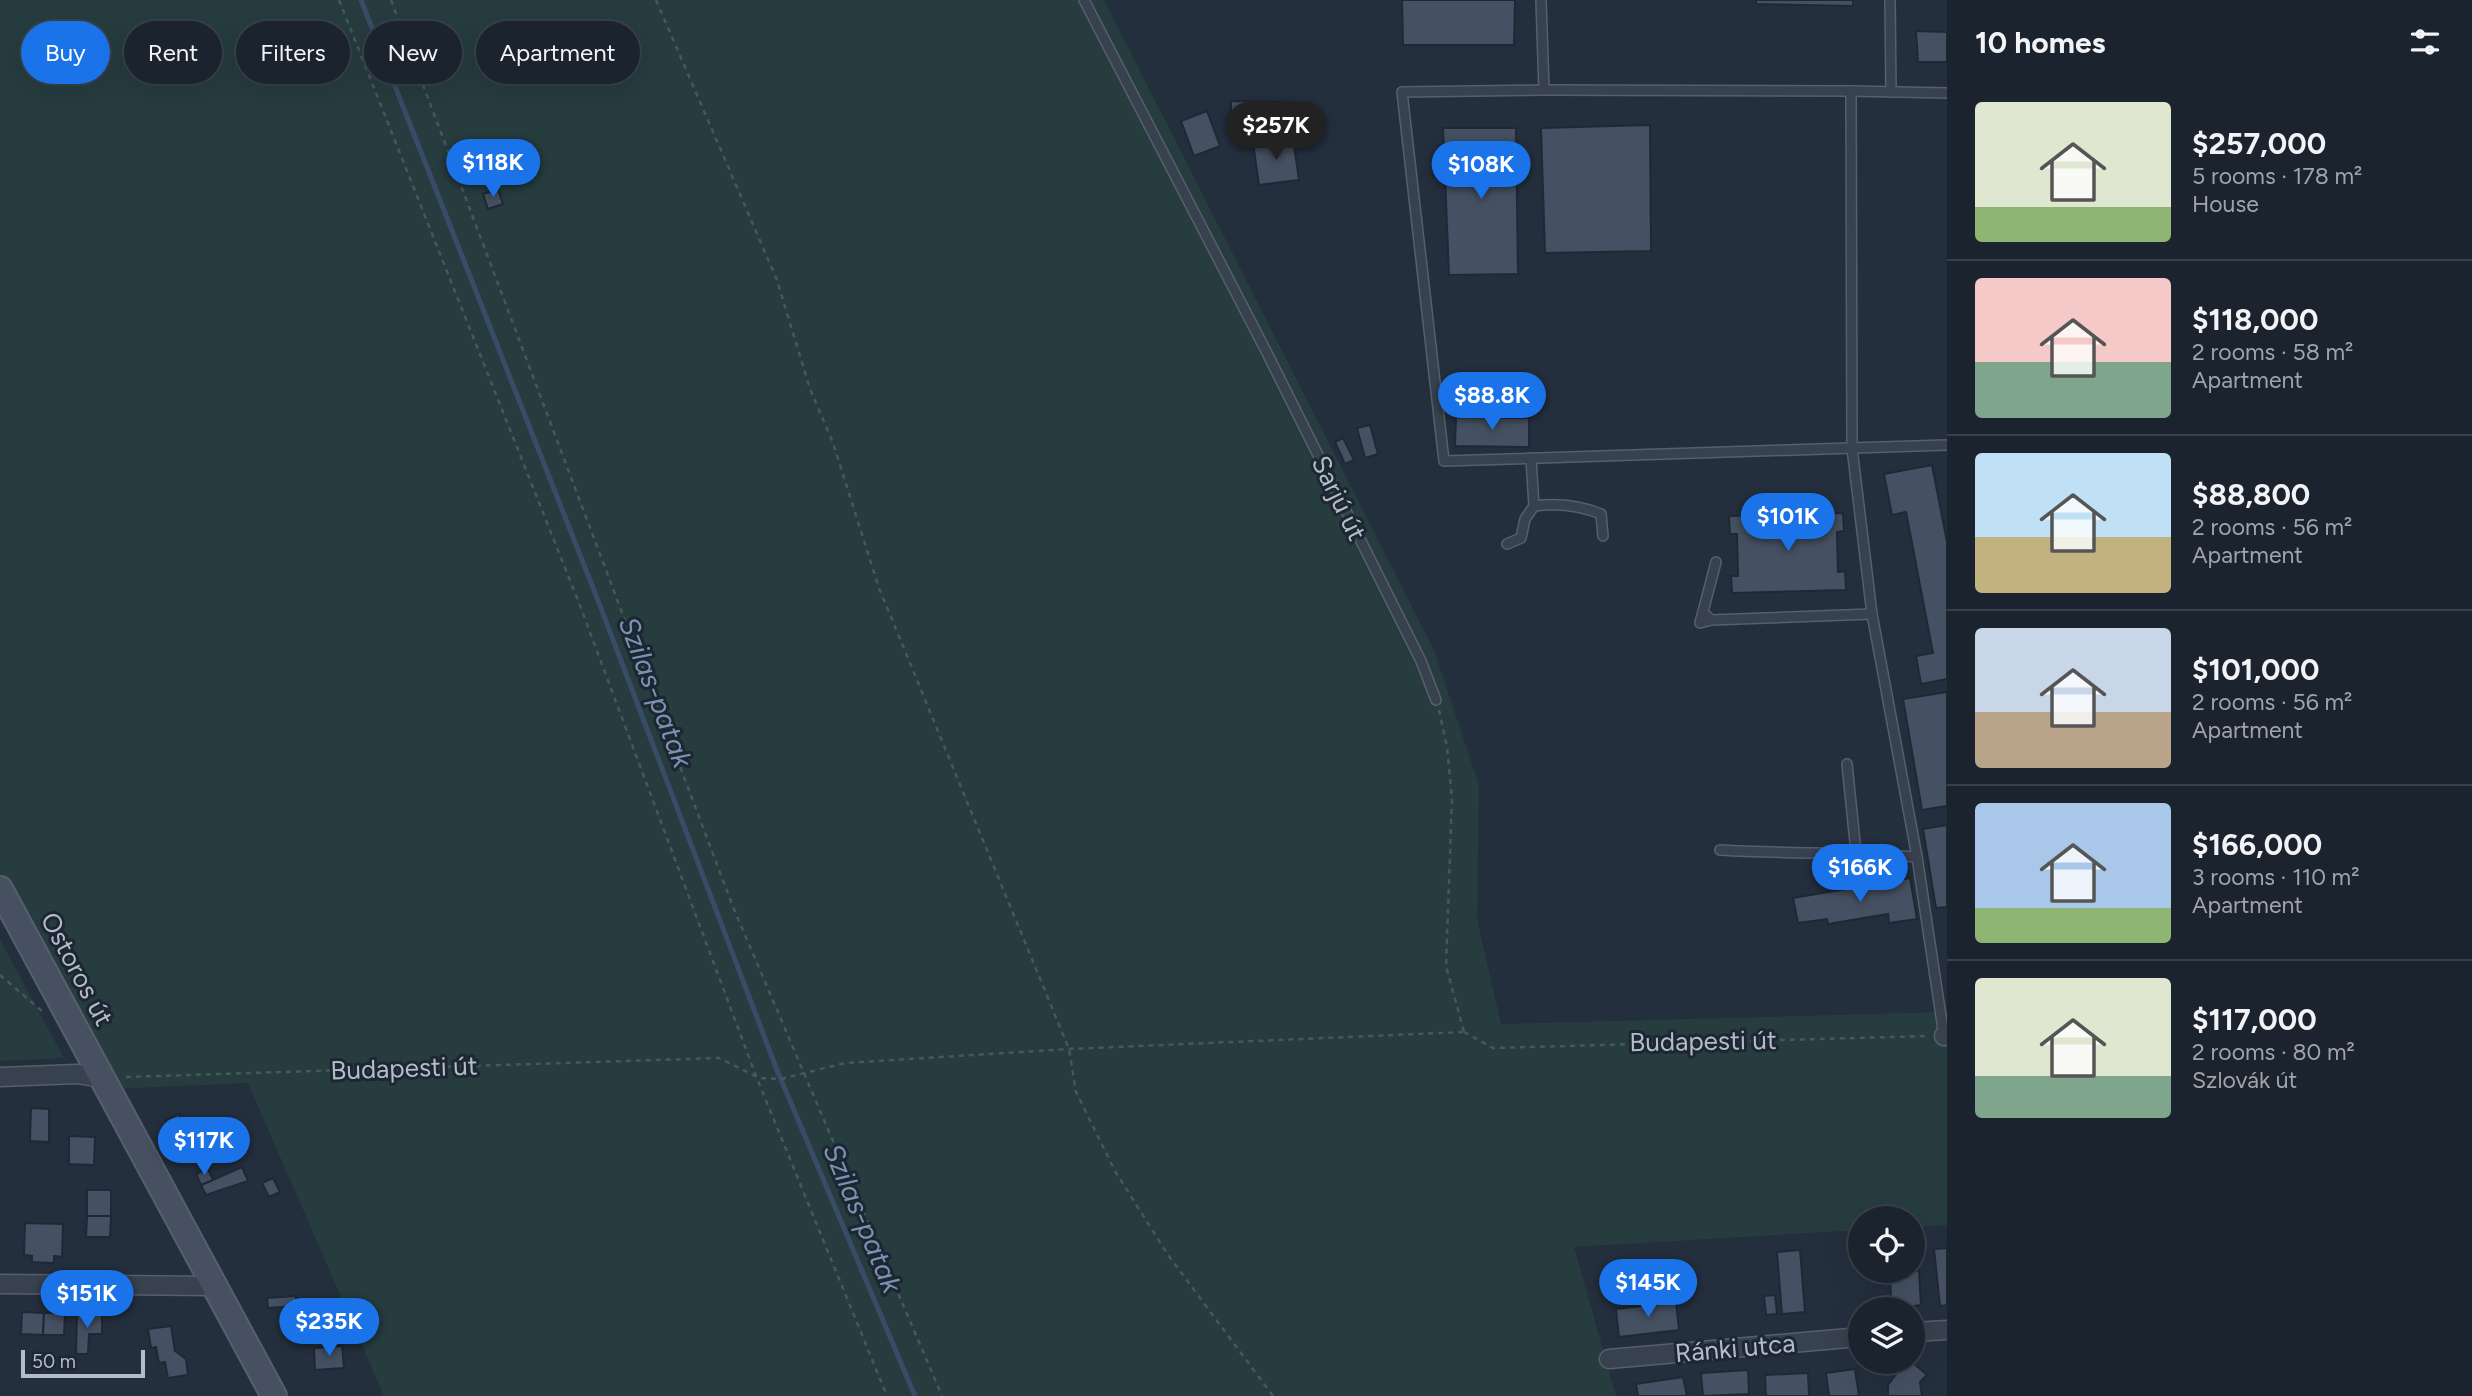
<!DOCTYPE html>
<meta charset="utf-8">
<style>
body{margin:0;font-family:Figtree,sans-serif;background:#242b36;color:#f1f3f6;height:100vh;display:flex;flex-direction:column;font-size:26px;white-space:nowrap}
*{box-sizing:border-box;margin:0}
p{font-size:23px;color:#a0a4aa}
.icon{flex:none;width:38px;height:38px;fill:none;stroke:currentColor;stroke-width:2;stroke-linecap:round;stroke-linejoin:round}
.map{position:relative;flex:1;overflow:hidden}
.details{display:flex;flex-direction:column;background:#1b232e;width:525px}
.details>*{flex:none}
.guide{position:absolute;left:21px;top:21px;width:665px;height:63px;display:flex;gap:14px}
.controls{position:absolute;left:1848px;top:1206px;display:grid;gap:14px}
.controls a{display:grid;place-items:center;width:77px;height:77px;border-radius:50%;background:#1b232e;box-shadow:0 7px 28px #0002,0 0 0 2px #39404a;font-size:35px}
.scale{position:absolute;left:21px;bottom:18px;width:124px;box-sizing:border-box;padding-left:7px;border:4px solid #b4bcc9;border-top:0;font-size:19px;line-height:24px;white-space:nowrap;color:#b4bcc9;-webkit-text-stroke:5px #1d2633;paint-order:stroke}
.price{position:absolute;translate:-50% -60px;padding:0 16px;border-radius:24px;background:#1a73e8;color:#fff;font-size:23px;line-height:46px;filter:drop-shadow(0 2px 4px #0008)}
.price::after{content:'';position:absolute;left:50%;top:42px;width:21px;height:16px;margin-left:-10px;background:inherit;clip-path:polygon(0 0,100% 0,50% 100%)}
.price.current{background:#222;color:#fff}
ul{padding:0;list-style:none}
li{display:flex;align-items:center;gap:21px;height:175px;padding:0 28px}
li+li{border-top:2px solid #39404a}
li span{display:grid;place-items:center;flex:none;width:196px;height:140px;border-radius:7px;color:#555}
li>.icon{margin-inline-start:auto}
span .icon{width:84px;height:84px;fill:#fffc;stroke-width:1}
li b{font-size:30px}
h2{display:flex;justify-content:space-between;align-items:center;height:84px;padding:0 28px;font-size:30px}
.pill{padding:0 24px;border-radius:32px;background:#1b232e;box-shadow:0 7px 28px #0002,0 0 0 2px #39404a;font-size:24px;line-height:63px}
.pill.current{background:#1a73e8;color:#fff}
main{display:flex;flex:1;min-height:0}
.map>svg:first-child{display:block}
.green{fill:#263c3f}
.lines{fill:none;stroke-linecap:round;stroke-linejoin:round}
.stream{stroke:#394c67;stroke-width:5}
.building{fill:#455162;stroke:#1f2835;stroke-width:2}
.lane-casing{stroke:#565f6c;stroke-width:12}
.street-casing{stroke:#565f6c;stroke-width:21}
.secondary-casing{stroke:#565f6c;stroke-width:28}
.path{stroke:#44595c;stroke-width:2.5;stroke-dasharray:5 5;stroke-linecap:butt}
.lane{stroke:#38414e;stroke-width:9}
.street{stroke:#38414e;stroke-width:18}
.secondary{stroke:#465061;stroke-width:24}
.labels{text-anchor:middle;stroke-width:6;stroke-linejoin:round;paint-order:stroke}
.street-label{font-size:26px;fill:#b4bcc9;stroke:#1d2633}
.water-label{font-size:28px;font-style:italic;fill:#7c92b1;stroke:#1d2633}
</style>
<main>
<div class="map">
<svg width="1947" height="1396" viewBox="0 0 1947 1396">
<rect width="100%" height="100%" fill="#242f3e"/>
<g class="green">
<path d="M0,0H1104L1434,650L1479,785L1477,919L1501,1024L1947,1012V1225L1913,1227V1218H1860V1230L1574,1247L1616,1396H384L248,1083L115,1089L0,877Z"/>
<path d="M0,940L64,1058L0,1061Z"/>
</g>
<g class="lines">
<path class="stream" d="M361,0L599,603L777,1070L915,1396"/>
</g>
<g class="building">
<path d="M1402,0H1515L1514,45H1403Z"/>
<path d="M1756,0H1853V6L1756,4Z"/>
<path d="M1916,31L1947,32V62H1918Z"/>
<path d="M1231,101L1311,103V122L1231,120Z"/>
<path d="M1207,111L1220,146L1194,156L1181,121Z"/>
<path d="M1650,125L1651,251L1545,253L1541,128Z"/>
<path d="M1443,128H1516L1518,274L1449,275Z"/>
<path d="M1293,138L1299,180L1259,185L1253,143Z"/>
<path d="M498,189L503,204L488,209L483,194Z"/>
<path d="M1456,417L1529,418V447L1455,446Z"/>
<path d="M1370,425L1378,454L1365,458L1357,428Z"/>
<path d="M1343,438L1354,460L1345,464L1335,442Z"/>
<path d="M1932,465L1947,542V679L1921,684L1916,656L1933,653L1906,512L1892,515L1884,474Z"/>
<path d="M1843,513L1844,531L1837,532L1838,572L1845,571L1846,590L1732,593L1731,576H1738L1737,534H1730L1729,516Z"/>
<path d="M1947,692V806L1922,810L1903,699Z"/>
<path d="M1947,825V907L1936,908L1923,829Z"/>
<path d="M1910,878L1917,919L1889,923L1888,914L1828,924L1827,919L1798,923L1793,898Z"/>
<path d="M31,1108L49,1109V1142L30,1141Z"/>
<path d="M179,1114L184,1125L171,1131L166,1120Z"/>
<path d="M208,1120L216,1133L200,1142L209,1156L198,1163L184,1141L190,1137L188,1133Z"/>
<path d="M69,1136L95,1137L94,1165L69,1164Z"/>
<path d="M242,1167L248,1181L206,1195L201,1185Z"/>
<path d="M208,1169L213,1180L201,1185L196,1174Z"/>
<path d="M273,1178L280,1192L269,1197L262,1183Z"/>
<rect x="87" y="1190" width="24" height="26"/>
<path d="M87,1216H111L110,1237H86Z"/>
<path d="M25,1223L63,1224L62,1257L54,1256V1263L32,1262V1256L24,1255Z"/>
<path d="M1947,1248V1305L1940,1306L1934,1249Z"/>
<path d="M1800,1250L1805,1312L1782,1314L1777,1252Z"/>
<path d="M1890,1270L1919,1271L1921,1305L1901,1308L1891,1300Z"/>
<path d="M1775,1295L1777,1314L1766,1315L1764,1296Z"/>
<path d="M296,1296V1306L268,1308L267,1298Z"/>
<path d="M1676,1302L1679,1330L1619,1337L1616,1309Z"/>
<path d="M22,1312L44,1313L43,1335L21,1334Z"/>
<path d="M44,1313H65L64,1335H43Z"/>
<path d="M77,1313L102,1314V1334H89L88,1354H76Z"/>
<path d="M171,1326L175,1351L186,1359L188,1375L168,1378L165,1362L159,1363L156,1347L151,1348L148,1329Z"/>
<path d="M342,1346L344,1368L315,1370L314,1348Z"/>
<path d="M1905,1362H1912L1927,1375L1920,1382L1922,1396H1888V1385Z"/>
<path d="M1855,1369L1859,1396H1829L1826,1373Z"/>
<path d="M1748,1370L1749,1394L1703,1396L1701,1373Z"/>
<path d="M1808,1373L1809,1396H1766L1765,1375Z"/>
<path d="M1683,1377L1687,1396H1638L1636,1384Z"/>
</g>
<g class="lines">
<defs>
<g id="lane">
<path d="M1084,0L1266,351L1421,661L1436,700"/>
<path d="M1541,0L1544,90L1402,92L1444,461L1947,445"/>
<path d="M1890,0L1891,92"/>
<path d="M1544,90L1851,91L1852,448L1872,614L1917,857L1944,1036"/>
<path d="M1851,91L1947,93"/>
<path d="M1534,506C1558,503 1579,505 1601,514L1603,536"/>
<path d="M1507,544L1521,538L1525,519L1534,506L1531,458"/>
<path d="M1703,612L1711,620L1700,623L1716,562"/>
<path d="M1711,620L1872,614"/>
<path d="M1847,764L1856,852"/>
<path d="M1720,850C1786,854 1851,852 1917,857"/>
</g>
<g id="street">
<path d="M1944,1036H1947"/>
<path d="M0,1077L77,1074L102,1078"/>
<path d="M0,1284L216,1286"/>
<path d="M1913,1332L1947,1330"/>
<path d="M1609,1359L1860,1337"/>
</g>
<path id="secondary" d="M0,889L274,1396"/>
</defs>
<use href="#lane" class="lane-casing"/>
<use href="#street" class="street-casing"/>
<use href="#secondary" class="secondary-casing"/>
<g class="path">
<path d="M339,0L579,603L756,1076L887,1396"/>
<path d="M391,0L733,907L942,1396"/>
<path d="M656,0L777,280L810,389L833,443L879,588L1069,1049L1076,1092L1115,1171L1168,1255L1273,1396"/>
<path d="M1439,710L1447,747L1452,799L1446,966L1464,1032"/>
<path d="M0,975L43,1012"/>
<path d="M1464,1032L1493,1048L1929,1036"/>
<path d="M126,1077L719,1058L759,1078L781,1079L845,1063L1069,1049L1464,1032"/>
</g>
<use href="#lane" class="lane"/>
<use href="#street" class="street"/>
<use href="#secondary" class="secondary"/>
</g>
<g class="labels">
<g class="street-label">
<text transform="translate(1339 498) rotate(64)" y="9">Sarjú út</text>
<text transform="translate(77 969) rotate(62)" y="9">Ostoros út</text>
<text transform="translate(1703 1041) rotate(-1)" y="9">Budapesti út</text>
<text transform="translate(404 1068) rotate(-2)" y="9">Budapesti út</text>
<text transform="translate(1735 1348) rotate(-5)" y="9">Ránki utca</text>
</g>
<g class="water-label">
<text transform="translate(656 692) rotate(69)" y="10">Szilas-patak</text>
<text transform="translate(863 1218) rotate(67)" y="10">Szilas-patak</text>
</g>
</g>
</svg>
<div class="controls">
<a><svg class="icon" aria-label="locate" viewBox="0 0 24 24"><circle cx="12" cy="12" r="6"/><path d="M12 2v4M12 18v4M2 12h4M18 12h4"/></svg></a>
<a><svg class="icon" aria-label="layers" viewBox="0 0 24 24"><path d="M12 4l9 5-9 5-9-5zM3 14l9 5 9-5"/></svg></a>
</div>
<div class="scale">50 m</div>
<b class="price current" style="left:1276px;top:162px">$257K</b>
<b class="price" style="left:493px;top:199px">$118K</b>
<b class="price" style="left:1481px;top:201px">$108K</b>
<b class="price" style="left:1492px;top:432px">$88.8K</b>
<b class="price" style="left:1788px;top:553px">$101K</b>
<b class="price" style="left:1860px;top:904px">$166K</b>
<b class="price" style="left:204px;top:1177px">$117K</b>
<b class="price" style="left:1648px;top:1319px">$145K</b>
<b class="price" style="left:87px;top:1330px">$151K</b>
<b class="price" style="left:329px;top:1358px">$235K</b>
<div class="guide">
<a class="pill current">Buy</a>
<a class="pill">Rent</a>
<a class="pill">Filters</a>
<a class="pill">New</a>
<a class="pill">Apartment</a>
</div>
</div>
<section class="details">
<h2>10 homes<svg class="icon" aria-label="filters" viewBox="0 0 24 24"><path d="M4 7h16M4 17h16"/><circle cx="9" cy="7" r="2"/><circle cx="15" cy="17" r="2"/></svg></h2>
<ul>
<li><span style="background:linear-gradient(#dfe7d0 75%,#8fb573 0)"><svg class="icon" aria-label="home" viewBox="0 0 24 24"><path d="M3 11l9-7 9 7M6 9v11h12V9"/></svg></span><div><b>$257,000</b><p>5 rooms · 178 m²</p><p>House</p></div></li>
<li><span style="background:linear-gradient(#f6c9c9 60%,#7fa58c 0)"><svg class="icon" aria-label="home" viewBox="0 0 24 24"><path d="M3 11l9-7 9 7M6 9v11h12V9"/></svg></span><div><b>$118,000</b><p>2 rooms · 58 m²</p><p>Apartment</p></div></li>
<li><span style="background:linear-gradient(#bfe0f5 60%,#c2b280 0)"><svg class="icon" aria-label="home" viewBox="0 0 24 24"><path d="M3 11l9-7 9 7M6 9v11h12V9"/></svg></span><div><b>$88,800</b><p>2 rooms · 56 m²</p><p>Apartment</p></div></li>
<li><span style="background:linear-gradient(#c9d6e8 60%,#b9a48a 0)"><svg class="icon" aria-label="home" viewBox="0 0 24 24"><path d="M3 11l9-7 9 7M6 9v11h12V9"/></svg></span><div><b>$101,000</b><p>2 rooms · 56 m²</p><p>Apartment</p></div></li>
<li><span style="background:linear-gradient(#a9c7e8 75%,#8fb573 0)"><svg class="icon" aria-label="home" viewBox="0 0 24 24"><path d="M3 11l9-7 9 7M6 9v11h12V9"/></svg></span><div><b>$166,000</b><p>3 rooms · 110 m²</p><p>Apartment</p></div></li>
<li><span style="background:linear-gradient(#dfe7d0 70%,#7fa58c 0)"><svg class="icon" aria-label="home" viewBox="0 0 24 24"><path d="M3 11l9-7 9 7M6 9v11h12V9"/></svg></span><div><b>$117,000</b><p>2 rooms · 80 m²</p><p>Szlovák út</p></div></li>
</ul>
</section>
</main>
